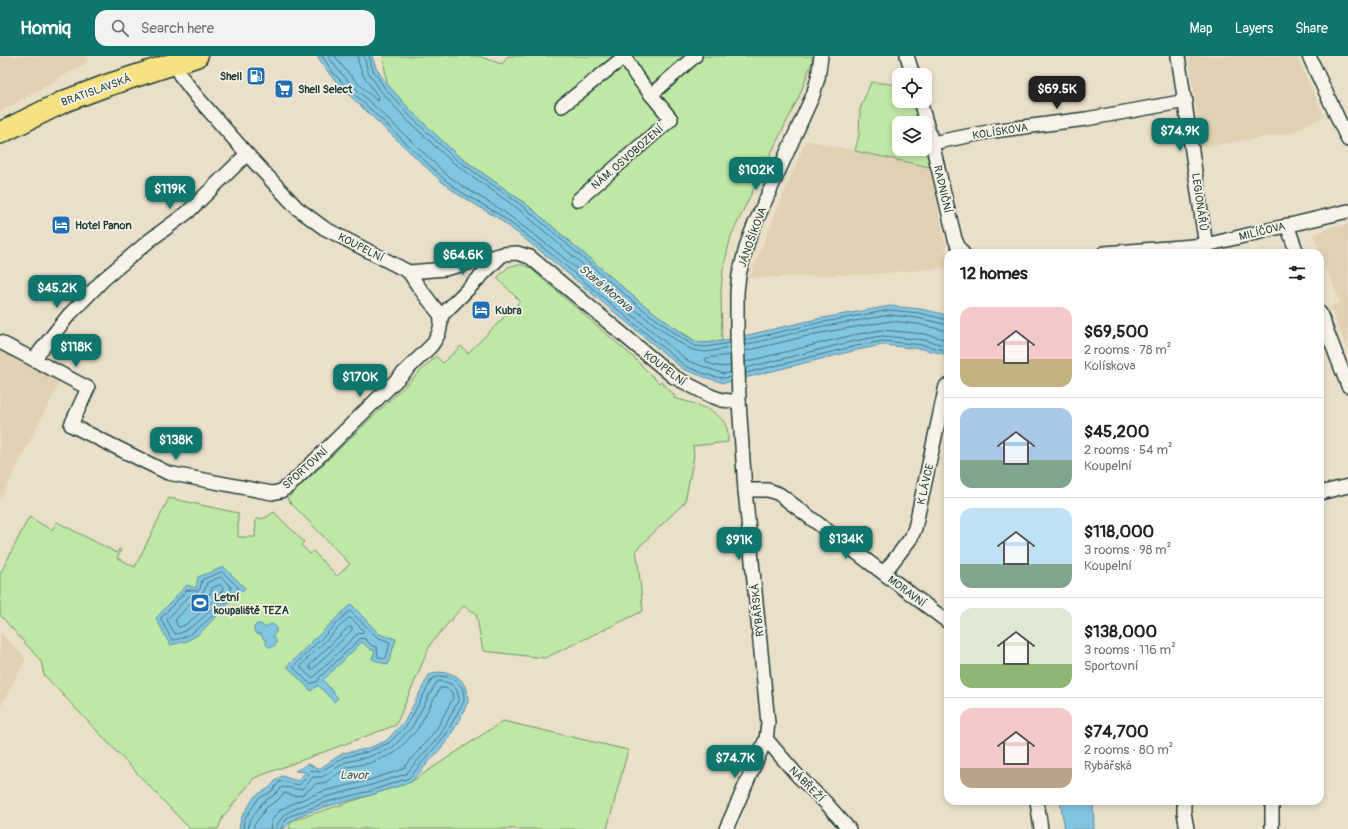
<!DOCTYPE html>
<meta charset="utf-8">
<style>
body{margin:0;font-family:Pangolin,sans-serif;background:#f2f2f2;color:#202124;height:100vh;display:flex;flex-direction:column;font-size:15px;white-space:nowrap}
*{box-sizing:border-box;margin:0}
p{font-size:13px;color:#757577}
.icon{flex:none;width:22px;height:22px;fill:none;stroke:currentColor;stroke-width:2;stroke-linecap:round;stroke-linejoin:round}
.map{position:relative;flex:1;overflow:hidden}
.sheet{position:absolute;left:944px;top:193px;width:380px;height:556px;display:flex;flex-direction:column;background:#fff;border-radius:12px;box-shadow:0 2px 6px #0003}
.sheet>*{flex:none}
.controls{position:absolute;left:892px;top:12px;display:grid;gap:8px}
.controls a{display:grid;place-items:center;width:40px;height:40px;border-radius:8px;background:#fff;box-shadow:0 2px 6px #0003;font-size:20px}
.price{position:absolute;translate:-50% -34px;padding:0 9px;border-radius:8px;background:#0f766e;color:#fff;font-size:13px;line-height:26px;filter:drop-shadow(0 1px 2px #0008)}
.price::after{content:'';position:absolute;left:50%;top:24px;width:12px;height:9px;margin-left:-6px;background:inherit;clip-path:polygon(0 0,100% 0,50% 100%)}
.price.current{background:#222;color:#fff}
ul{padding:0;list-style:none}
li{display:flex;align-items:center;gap:12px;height:100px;padding:0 16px}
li+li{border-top:1px solid #e0e0e0}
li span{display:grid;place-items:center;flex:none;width:112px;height:80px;border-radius:12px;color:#555}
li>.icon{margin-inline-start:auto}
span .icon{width:48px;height:48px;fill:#fffc;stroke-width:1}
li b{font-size:17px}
h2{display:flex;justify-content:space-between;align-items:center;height:48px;padding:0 16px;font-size:17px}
header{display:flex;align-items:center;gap:24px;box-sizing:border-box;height:56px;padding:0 20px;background:#0f766e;color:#fff}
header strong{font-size:19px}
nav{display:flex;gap:22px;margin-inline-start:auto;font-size:14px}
.search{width:280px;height:36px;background:#f2f2f2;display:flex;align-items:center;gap:10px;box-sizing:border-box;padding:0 14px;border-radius:12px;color:#757577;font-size:15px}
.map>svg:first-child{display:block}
.built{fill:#e1d1b4}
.green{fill:#bee8a4;stroke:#6e926c}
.water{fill:#82c5e3;stroke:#5a8f9d}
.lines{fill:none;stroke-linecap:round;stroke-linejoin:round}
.shore{stroke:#47737a;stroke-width:1}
.minor-casing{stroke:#1f3d34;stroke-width:16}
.primary-casing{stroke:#1f3d34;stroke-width:24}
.minor{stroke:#f7f3e8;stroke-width:13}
.primary{stroke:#f6e281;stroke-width:21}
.labels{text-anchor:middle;stroke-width:3.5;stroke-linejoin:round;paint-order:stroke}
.poi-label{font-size:11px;font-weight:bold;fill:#1f3d34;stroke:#f7f3e8;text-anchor:start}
.street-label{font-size:11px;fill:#1f3d34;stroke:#f7f3e8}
.water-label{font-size:12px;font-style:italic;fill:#335857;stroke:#f7f3e8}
</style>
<header>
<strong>Homiq</strong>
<div class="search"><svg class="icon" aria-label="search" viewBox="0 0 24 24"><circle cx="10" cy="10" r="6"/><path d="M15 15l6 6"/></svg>Search here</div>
<nav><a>Map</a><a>Layers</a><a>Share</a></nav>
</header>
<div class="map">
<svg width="1348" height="773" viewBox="0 0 1348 773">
<rect width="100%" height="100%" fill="#eadfc9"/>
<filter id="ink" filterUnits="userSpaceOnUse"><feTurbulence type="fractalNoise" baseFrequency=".025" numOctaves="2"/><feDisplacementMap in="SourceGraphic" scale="8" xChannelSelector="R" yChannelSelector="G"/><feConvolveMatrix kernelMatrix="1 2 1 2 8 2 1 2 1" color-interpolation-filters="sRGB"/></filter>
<g filter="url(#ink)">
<g class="built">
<path d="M0,0H85L88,6L0,56Z"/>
<path d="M1189,0H1297L1324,60L1292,77L1202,91Z"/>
<path d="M806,84L930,111L946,192L948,212L871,218L749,222Z"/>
<path d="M1348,168V294L1330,251L1340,246L1313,179L1337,169L1338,171Z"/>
<path d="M0,292L61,324L0,444Z"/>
<path d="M0,576L26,603L0,652Z"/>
</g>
<g class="green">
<path d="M383,0H478L502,8L508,0H812V6L799,41L767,105L731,180L723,214L721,234L722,285L705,287L697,286L666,266L640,246L526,148L457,99L412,56L387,28Z"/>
<path d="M871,26L899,29V45H914L919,67H899V93H925V90L930,111L855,95L859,79L860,53Z"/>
<path d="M515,209H523L530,212L632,300L659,327L661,325L675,340L674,342C691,347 722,353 727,373C728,377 728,382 728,386L693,390L694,400L685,446L636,494L638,506L643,555L545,602L483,595L476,557L463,550L431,587L396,669L254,722L223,761L218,773H190L44,619L41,605L0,559V518L29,461L52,474L57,466L117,497L119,493L121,494L117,502L135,511L169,442L238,457V481H255L256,463L265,462L274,456L304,486L301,489L310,498L313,495L337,520L350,508L287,443L436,300L443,307L461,290L468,297L520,245L497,222L508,211Z"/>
<path d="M503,665L628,694L607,773H289L291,765L411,726Z"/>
</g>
<g class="water">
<path d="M317,0H372L376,12L387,28L412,56L457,99L526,148L640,246L685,279L697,286L705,287L722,285L817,263L890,250L920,253L939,257L948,260V299L923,293L883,289L857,294L724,327L704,321L683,313L548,201L498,162L459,139L442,126L346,36L331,20Z"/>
<path d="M224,511L245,532L199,578L187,585L170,589L156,562L187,529L196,532L198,521Z"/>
<path d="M351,548L379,578L396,583L388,609L372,603L375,594H371L362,586L323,624L338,642L334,646L318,629L311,635L287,610Z"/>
<path d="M257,568H261L264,571H266L269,569L273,568L276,572V576L273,580L276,584V588L273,591H269L266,588V583L264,584L261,578H257L254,575V571Z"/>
<path d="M438,616L449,617L456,620L461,624L467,633L468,646L449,683L411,726L371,739L328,750L304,758L291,765L284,773H239L241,762L255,740L269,732L277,723L282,720L297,725L306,716L295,715L308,708L319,713L343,697L366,693L386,685L405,665L429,619Z"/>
<path d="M1060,745H1093L1094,773H1065Z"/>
</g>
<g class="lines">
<g class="shore">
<path d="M322,0L334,18L349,33L444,123L461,136L500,159L550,197L685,310C699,315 716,325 731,321"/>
<path d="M328,0L338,14L352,29L447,119L464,131L503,155L553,193L688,305L724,318L731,316"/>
<path d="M335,0C346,17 361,30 376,44L378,45L379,42L363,19L358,6V0"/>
<path d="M364,0L368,16L380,34L406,63L451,105L521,155L634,253L680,287L693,294L706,296L730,292"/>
<path d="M369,0L373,14L384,31L409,59L454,102L524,151L637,249L683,283L695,290L706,291L730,287"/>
<path d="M745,284L818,267L890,254L919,257L948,264"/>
<path d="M745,289L819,271L890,259L918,262L948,269"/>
<path d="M745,295L820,277L891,265L917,268L948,275"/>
<path d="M730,299L706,302L705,304C710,310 723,312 730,310"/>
<path d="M745,306L853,279L881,274L925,278L948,284"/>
<path d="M746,312L854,285L882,280L924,284L948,290"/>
<path d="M746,317L856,290L883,285L923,289L948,295"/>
<path d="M222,516L238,531L239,533C223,548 194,584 172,584L161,564V562L187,534L198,535L200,533L202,524Z"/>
<path d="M221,521L231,531V533C219,545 191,578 175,578L167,564L168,562L189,540C202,541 203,539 207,527Z"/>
<path d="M220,529L223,531V534C214,542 188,572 178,571L175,564L191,547L199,546L206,543L210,538L212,532Z"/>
<path d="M350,555L377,581L390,586L386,602L384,603L378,601L377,591L372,590L365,583L361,582L320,621L318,625L310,628L294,612V610Z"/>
<path d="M349,562L352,563L363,574V576L356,579L314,621H311L301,612V609Z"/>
<path d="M349,571H352V574L313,613H310V609Z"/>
<path d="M243,773L244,764L258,743L272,735L279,726L282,725L299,729L308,720L310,714L320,716L344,701L367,696L389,687L408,668L432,623L439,620L448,621L454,623L462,631L464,640V645L445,680L409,722L370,735L327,746L303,755L288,761L282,770L281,773"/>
<path d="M248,773L249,766L262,747L274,739L282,731C301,732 299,739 313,721H322L346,706L368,701L392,692L412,671L436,627L439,625L446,626L451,628L457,634L459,643L441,678L406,718L368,730L326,741L301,750L285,758L278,767L276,773"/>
<path d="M254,773V769L267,751L278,744L284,737L295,740L302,739L316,728L326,726L348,711L370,707L395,697L417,674L440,632H446L452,636L453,642L436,674L403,713L366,725L324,735L298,745L280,754L272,764L270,773"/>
</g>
<defs>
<g id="minor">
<path d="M907,0L913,19"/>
<path d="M1178,0L1207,197"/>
<path d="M1309,0L1348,84"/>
<path d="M174,7L180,19L197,41L247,98L297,152L324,172L409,216L445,213L503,198L517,197L530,201L674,321L711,340L722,344L739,346"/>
<path d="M651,39L695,0"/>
<path d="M920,45L932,87L955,183L960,194L963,197"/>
<path d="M562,50L624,1"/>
<path d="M932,87L993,75L1086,63L1186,45"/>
<path d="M578,144L671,63L636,20L624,0"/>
<path d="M1287,169L1297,197"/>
<path d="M1104,197L1206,189L1348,155"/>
<path d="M409,216L418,230L441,260"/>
<path d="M1320,257L1348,330"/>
<path d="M441,260L502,199"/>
<path d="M0,286L88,332L71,369L168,417L272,437L281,435L290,429L431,290C439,279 441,274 441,260"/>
<path d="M34,303L68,260L104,223L150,184L188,156L247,98"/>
<path d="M745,434H768L779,438L948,566"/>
<path d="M1320,437L1348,430"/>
<path d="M884,517L911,482L915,472L946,330"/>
<path d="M766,683L797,719L826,747L849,773"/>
<path d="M1037,745L1041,773"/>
<path d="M1184,745V756L1187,773"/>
<path d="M726,773L766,683L768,667L745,434L739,346L737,278V236L739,219L747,188L753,172L813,39L818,22L821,0"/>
<path d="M1272,773V745"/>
</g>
<path id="primary" d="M0,77L65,45L108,29L197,0"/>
</defs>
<use href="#minor" class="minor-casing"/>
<use href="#primary" class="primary-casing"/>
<use href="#minor" class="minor"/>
<use href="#primary" class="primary"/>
</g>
</g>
<defs>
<symbol id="fuel-square" viewBox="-11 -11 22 22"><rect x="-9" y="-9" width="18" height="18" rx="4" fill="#1f6fb2" stroke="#f7f3e8"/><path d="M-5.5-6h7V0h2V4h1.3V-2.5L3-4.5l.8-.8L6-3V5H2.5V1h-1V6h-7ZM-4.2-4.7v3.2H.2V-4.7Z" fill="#fff"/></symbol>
<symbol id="supermarket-square" viewBox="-11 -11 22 22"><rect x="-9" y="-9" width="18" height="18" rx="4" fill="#1f6fb2" stroke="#f7f3e8"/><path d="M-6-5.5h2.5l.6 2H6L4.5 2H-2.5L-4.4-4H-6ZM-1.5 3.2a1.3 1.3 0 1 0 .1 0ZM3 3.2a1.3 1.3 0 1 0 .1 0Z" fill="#fff"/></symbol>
<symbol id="hotel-square" viewBox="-11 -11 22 22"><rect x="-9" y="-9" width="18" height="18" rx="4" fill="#1f6fb2" stroke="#f7f3e8"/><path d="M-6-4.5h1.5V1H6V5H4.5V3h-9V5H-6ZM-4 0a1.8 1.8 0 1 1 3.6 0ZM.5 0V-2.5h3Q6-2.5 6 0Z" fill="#fff"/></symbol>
<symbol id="stadium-square" viewBox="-11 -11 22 22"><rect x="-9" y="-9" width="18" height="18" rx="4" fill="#1f6fb2" stroke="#f7f3e8"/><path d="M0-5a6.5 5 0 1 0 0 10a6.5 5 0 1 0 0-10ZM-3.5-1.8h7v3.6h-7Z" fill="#fff"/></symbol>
</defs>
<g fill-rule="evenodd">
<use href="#fuel-square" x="245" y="9" width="22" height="22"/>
<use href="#supermarket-square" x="273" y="22" width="22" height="22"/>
<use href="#hotel-square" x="50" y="158" width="22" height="22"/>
<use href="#hotel-square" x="470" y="243" width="22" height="22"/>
<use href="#stadium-square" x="189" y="536" width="22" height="22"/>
</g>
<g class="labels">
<g class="poi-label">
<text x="242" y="24" text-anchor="end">Shell</text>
<text x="298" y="37">Shell Select</text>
<text x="75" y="173">Hotel Panon</text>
<text x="495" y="258">Kubra</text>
<text x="214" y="545">Letní<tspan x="214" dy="13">koupaliště TEZA</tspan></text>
</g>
<g class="street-label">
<text transform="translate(96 34) rotate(-20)" y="4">BRATISLAVSKÁ</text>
<text transform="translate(1000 75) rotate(-9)" y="4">KOLÍSKOVA</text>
<text transform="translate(627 101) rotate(-41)" y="4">NÁM. OSVOBOZENÍ</text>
<text transform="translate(943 133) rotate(77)" y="4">RADNIČNÍ</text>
<text transform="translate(1200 146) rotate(82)" y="4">LEGIONÁŘŮ</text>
<text transform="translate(1262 175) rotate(-14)" y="4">MILÍČOVA</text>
<text transform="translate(752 181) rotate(-70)" y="4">JÁNOŠÍKOVA</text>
<text transform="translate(361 191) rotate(27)" y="4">KOUPELNÍ</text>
<text transform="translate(665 312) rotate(37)" y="4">KOUPELNÍ</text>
<text transform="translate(305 412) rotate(-42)" y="4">SPORTOVNÍ</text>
<text transform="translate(925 428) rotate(-77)" y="4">K LÁVCE</text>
<text transform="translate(907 535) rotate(37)" y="4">MORAVNÍ</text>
<text transform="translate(757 554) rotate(-96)" y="4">RYBÁŘSKÁ</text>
<text transform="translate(807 728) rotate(46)" y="4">NÁBŘEŽÍ</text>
</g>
<g class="water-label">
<text transform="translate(606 232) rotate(40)" y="4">Stará Morava</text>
<text x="354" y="723">Lavor</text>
</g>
</g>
</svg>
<div class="controls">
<a><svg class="icon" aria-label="locate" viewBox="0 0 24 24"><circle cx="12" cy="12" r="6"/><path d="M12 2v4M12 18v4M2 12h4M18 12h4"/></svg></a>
<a><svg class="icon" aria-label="layers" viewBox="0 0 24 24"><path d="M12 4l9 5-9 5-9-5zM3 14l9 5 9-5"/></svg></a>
</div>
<b class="price current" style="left:1057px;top:54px">$69.5K</b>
<b class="price" style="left:1180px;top:96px">$74.9K</b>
<b class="price" style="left:756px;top:135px">$102K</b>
<b class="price" style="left:170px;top:154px">$119K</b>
<b class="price" style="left:463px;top:220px">$64.6K</b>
<b class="price" style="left:57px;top:253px">$45.2K</b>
<b class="price" style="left:76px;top:312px">$118K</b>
<b class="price" style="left:360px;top:342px">$170K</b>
<b class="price" style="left:176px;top:405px">$138K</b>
<b class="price" style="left:846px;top:504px">$134K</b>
<b class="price" style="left:739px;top:505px">$91K</b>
<b class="price" style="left:735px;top:723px">$74.7K</b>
<section class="sheet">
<h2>12 homes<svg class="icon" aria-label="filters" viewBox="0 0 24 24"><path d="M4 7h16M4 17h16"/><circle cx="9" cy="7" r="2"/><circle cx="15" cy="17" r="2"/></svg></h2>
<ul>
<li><span style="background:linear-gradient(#f6c9c9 65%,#c2b280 0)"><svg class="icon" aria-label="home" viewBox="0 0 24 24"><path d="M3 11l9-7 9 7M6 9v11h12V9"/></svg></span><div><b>$69,500</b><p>2 rooms · 78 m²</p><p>Kolískova</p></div></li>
<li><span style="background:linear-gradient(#a9c7e8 65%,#7fa58c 0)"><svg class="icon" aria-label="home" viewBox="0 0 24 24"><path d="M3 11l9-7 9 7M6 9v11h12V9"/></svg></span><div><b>$45,200</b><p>2 rooms · 54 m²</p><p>Koupelní</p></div></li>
<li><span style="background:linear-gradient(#bfe0f5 70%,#7fa58c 0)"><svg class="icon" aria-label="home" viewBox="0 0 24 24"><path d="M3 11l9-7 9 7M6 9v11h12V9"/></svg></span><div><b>$118,000</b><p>3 rooms · 98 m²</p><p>Koupelní</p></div></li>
<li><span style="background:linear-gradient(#dfe7d0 70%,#8fb573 0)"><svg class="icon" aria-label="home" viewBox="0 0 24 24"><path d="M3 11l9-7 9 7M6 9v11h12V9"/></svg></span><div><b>$138,000</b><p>3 rooms · 116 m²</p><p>Sportovní</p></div></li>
<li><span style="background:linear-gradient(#f6c9c9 75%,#b9a48a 0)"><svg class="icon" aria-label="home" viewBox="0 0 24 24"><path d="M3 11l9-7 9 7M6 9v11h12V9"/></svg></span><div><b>$74,700</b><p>2 rooms · 80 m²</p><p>Rybářská</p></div></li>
</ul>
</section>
</div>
